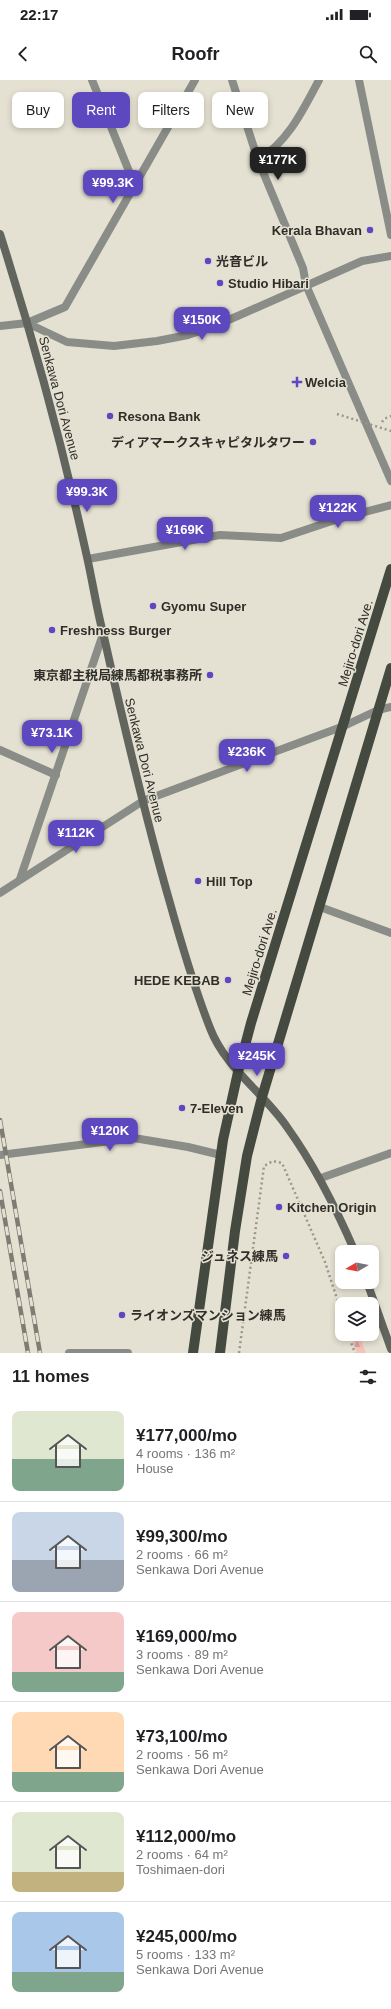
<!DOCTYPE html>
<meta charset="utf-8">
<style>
body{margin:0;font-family:Arial,"Noto Sans JP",sans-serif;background:#f6f6f6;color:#202124;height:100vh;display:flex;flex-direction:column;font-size:15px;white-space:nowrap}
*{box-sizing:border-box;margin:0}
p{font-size:13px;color:#757577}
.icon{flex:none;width:22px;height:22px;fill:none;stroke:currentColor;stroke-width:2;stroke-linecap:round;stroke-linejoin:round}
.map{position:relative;height:1273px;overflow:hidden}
.panel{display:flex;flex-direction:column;background:#fff;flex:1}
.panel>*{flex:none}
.top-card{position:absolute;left:12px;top:12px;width:367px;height:36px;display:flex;gap:8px}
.needle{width:26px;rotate:260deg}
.buttons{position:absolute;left:335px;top:1165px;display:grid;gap:8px}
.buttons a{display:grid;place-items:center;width:44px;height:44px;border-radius:8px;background:#fff;box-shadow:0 2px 6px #0003;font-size:20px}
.price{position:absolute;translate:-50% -34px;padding:0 9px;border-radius:8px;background:#5e48c0;color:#fff;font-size:13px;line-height:26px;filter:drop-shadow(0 1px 2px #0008)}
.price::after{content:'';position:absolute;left:50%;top:24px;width:12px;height:9px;margin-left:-6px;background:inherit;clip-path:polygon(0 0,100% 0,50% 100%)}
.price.on{background:#222;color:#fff}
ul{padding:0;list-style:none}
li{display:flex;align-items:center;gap:12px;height:100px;padding:0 12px}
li+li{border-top:1px solid #e0e0e0}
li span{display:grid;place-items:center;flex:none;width:112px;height:80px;border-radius:8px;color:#555}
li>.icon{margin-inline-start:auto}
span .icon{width:48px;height:48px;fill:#fffc;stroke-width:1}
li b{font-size:17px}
h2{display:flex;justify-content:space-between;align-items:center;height:48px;padding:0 12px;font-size:17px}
.pill{padding:0 14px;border-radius:8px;background:#fff;box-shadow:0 2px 6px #0003;font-size:14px;line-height:36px}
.pill.on{background:#5e48c0;color:#fff}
.status{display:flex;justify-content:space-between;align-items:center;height:28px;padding:0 20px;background:#fff;direction:ltr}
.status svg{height:11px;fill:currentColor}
header{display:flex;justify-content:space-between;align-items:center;height:52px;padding:0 12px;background:#fff;font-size:18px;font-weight:600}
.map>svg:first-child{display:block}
.forest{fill:url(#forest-firs)}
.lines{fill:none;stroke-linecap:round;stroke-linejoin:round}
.path{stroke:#9a978c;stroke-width:2.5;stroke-dasharray:2 3;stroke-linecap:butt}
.minor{stroke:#8a8d87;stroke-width:8}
.tertiary{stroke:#8a8d87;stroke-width:8}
.secondary{stroke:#61655d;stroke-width:8}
.primary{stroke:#444a40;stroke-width:10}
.rail-casing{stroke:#7f7d73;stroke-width:4.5}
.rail{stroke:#e4e1d2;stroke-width:3;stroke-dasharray:9;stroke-linecap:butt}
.path-bridge{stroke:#9a978c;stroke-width:2.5;stroke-dasharray:2 3;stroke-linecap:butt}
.poi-dot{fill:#5e48c0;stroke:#e4e1d2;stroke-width:1.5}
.labels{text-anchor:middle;stroke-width:3;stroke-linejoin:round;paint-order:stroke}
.poi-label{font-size:13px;font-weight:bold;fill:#302e29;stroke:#e4e1d2;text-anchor:start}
.street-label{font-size:13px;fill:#302e29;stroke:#e4e1d2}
</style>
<div class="status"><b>22:17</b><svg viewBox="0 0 49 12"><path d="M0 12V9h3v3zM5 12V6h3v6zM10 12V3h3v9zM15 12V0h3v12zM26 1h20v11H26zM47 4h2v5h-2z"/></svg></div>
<header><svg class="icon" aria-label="back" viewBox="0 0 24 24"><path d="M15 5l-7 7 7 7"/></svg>Roofr<svg class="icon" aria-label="search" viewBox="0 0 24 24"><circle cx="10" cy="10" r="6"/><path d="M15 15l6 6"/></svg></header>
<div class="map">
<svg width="391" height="1273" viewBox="0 0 391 1273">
<defs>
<pattern id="forest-firs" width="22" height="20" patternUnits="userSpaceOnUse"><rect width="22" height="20" fill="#f6c1b9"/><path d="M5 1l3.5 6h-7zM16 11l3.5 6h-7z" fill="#d3a69f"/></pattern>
</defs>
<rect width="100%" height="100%" fill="#e4e1d2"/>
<path class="forest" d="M350,1254H359L366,1273H357Z"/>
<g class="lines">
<g class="path">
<path d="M382,342L384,339L391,336"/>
<path d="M348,1254L355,1273"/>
<path d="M239,1273L264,1086L273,1081L282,1083L325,1182L342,1234"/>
</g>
<g class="minor">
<path d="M92,0L135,106"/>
<path d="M232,0L258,80L303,188L306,205L391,401"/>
<path d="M359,0L391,155"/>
<path d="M258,80C288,62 303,30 319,0"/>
<path d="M88,479L220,455L281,458L338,439L391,425"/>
<path d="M378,630L391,627"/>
<path d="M0,670L56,695"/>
<path d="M20,799L103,554"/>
<path d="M320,827L391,853"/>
<path d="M0,1075L134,1058L188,1067L221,1075"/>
<path d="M321,1098L391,1073"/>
<path d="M69,1273H128"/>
</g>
<g class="tertiary">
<path d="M27,243L65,227L195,0"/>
<path d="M0,246L27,243L67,262L114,266L157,261L188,255L215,246L362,181L391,176"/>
<path d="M0,813L143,721L344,646L378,630"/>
</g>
<g class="secondary">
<path d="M0,154C34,261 63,368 87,477C93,504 97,531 104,557C124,646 145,736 170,823C182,866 194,907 210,948C225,988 264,1013 287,1047C315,1086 336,1128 355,1172"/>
<path d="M367,1202L391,1269"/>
</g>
<g class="primary">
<path d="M193,1273L223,1060L238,992L251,943L391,489"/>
<path d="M220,1273L235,1151L247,1076L262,1017L391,588"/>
</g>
<defs>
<g id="rail">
<path d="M0,1040L40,1273"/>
<path d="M0,1111L28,1273"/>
</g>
</defs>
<use href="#rail" class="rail-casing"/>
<use href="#rail" class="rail"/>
<path class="path-bridge" d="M337,334L391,351"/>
</g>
<g class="poi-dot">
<circle cx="370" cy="150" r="4"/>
<circle cx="208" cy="181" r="4"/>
<circle cx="220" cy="203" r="4"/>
<path d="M295 296h4v4h4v4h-4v4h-4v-4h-4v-4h4z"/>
<circle cx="110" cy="336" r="4"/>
<circle cx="313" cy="362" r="4"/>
<circle cx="153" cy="526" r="4"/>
<circle cx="52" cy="550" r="4"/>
<circle cx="210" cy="595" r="4"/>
<circle cx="198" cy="801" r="4"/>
<circle cx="228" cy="900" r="4"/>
<circle cx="182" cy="1028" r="4"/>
<circle cx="279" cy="1127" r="4"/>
<circle cx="286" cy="1176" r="4"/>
<circle cx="122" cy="1235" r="4"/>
</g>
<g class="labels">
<g class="poi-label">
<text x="362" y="155" text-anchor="end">Kerala Bhavan</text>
<text x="216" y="186">光音ビル</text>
<text x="228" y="208">Studio Hibari</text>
<text x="305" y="307">Welcia</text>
<text x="118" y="341">Resona Bank</text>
<text x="305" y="367" text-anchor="end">ディアマークスキャピタルタワー</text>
<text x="161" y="531">Gyomu Super</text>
<text x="60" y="555">Freshness Burger</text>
<text x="202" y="600" text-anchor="end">東京都主税局練馬都税事務所</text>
<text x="206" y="806">Hill Top</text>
<text x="220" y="905" text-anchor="end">HEDE KEBAB</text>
<text x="190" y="1033">7-Eleven</text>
<text x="287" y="1132">Kitchen Origin</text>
<text x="278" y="1181" text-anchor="end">ジュネス練馬</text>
<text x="130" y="1240">ライオンズマンション練馬</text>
</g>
<g class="street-label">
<text transform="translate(60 318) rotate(75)" y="5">Senkawa Dori Avenue</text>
<text transform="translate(355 563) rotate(-73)" y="5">Mejiro-dori Ave.</text>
<text transform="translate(145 680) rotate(76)" y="5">Senkawa Dori Avenue</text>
<text transform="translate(259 872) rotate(-73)" y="5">Mejiro-dori Ave.</text>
</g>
</g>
</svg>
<div class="buttons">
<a><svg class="needle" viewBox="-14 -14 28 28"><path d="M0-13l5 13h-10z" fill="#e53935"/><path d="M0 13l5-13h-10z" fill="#757577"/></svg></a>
<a><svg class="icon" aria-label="layers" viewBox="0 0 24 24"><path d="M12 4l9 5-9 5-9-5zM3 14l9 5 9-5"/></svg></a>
</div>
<b class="price on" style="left:278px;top:101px">¥177K</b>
<b class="price" style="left:113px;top:124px">¥99.3K</b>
<b class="price" style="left:202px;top:261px">¥150K</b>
<b class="price" style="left:87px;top:433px">¥99.3K</b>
<b class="price" style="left:338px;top:449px">¥122K</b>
<b class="price" style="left:185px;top:471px">¥169K</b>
<b class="price" style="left:52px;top:674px">¥73.1K</b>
<b class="price" style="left:247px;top:693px">¥236K</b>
<b class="price" style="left:76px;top:774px">¥112K</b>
<b class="price" style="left:257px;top:997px">¥245K</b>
<b class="price" style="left:110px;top:1072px">¥120K</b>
<div class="top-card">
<a class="pill">Buy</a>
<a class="pill on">Rent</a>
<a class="pill">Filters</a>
<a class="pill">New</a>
</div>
</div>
<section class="panel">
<h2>11 homes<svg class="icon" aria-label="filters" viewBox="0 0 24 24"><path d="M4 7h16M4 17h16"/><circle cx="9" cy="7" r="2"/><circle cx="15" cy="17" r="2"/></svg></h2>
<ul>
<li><span style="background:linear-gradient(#dfe7d0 60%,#7fa58c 0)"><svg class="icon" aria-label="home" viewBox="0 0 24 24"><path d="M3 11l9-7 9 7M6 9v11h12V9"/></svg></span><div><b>¥177,000/mo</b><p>4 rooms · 136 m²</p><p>House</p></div></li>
<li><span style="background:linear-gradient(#c9d6e8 60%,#9aa5b1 0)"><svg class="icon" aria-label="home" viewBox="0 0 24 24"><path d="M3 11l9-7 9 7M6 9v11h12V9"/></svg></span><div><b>¥99,300/mo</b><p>2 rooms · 66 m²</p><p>Senkawa Dori Avenue</p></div></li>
<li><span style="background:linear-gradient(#f6c9c9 75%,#7fa58c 0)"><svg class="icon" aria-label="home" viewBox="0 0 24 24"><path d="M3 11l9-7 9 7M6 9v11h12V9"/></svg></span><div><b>¥169,000/mo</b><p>3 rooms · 89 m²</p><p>Senkawa Dori Avenue</p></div></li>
<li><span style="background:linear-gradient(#ffd9b3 75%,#7fa58c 0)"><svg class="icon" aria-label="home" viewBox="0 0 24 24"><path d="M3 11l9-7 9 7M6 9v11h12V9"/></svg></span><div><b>¥73,100/mo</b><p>2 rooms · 56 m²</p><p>Senkawa Dori Avenue</p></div></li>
<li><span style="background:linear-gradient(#dfe7d0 75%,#c2b280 0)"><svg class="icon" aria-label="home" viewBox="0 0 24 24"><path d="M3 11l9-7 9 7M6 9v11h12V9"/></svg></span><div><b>¥112,000/mo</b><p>2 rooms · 64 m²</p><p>Toshimaen-dori</p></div></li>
<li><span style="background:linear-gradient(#a9c7e8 75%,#7fa58c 0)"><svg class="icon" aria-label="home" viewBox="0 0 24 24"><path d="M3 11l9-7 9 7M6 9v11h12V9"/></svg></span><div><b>¥245,000/mo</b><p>5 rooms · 133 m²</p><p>Senkawa Dori Avenue</p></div></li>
</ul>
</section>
